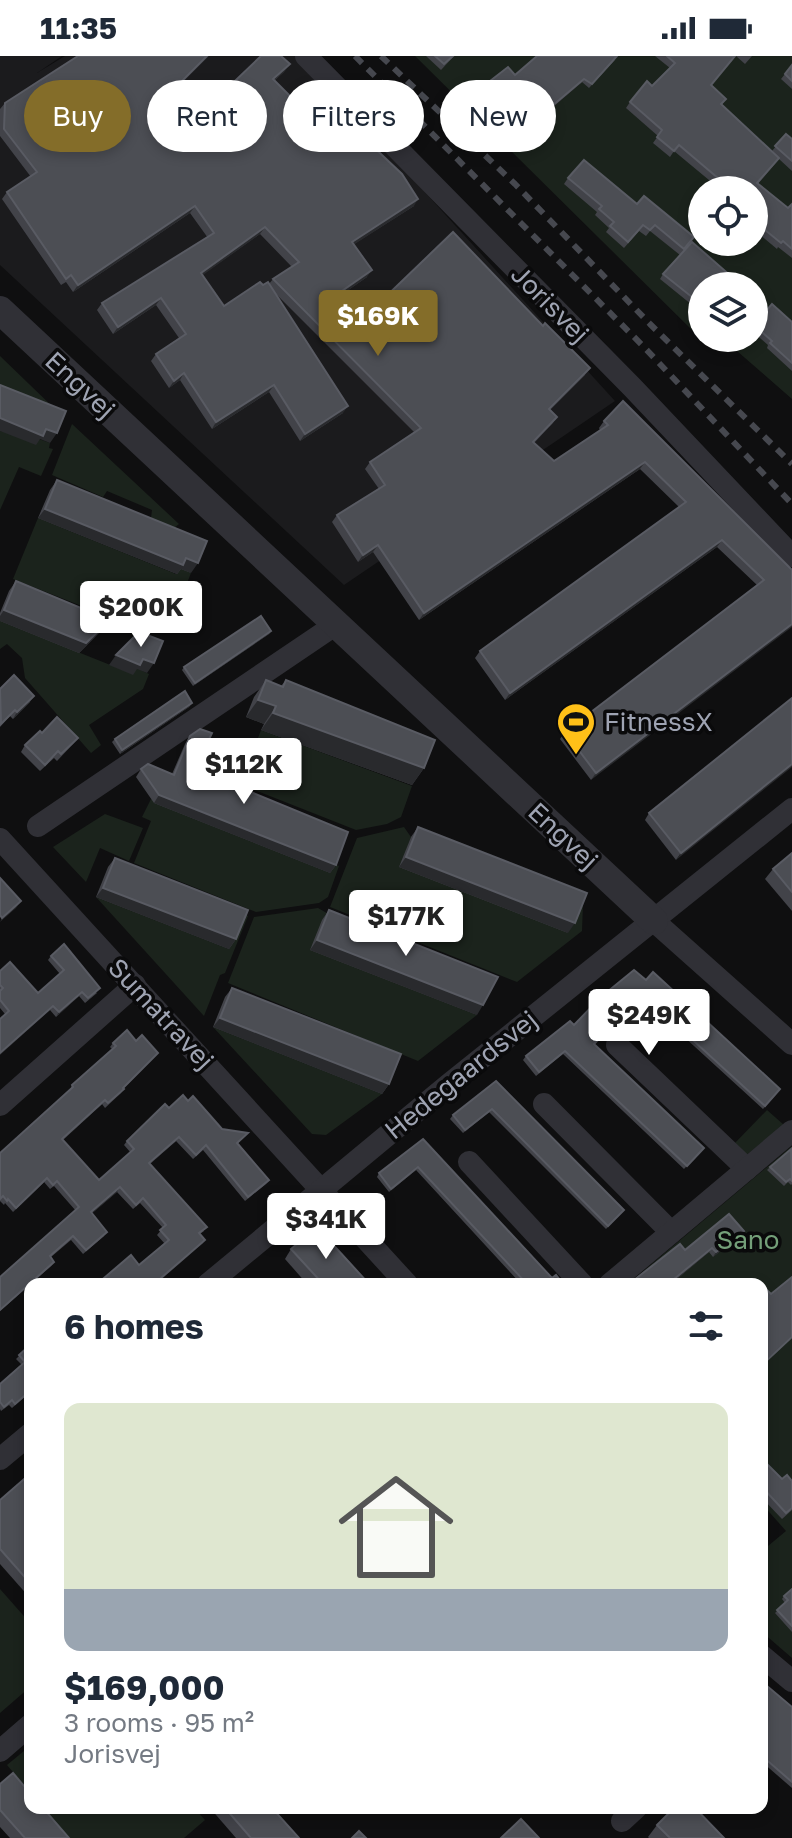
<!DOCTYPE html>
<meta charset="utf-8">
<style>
body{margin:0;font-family:"Golos Text",sans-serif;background:#f6f6f7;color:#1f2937;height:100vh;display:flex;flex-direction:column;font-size:30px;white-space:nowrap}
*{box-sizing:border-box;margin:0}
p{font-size:26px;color:#747a83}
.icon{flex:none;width:44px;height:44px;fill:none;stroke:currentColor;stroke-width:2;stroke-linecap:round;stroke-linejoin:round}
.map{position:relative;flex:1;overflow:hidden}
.side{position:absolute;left:24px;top:1222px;width:744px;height:536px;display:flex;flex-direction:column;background:#fff;border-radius:16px;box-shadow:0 4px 12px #0003}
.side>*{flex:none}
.top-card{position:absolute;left:24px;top:24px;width:744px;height:72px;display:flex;gap:16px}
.tools{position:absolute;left:688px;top:120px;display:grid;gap:16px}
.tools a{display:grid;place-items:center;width:80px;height:80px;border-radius:50%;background:#fff;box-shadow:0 4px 12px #0003;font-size:40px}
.price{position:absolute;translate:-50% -68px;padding:0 18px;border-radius:8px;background:#fff;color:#222;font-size:26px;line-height:52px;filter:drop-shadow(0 2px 4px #0008)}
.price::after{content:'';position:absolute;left:50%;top:48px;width:24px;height:18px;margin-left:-12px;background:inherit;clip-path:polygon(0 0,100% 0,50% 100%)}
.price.active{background:#846d29;color:#fff}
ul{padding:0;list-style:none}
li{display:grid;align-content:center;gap:16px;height:424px;padding:0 40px}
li+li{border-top:2px solid #e0e1e3}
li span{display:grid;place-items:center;height:248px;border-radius:16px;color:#555}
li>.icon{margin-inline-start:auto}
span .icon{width:144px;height:144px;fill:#fffc;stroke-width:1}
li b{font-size:34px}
h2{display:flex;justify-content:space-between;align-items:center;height:96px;padding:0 40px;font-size:34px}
.chip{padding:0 28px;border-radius:36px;background:#fff;box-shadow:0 4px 12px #0003;font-size:28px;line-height:72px}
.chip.active{background:#846d29;color:#fff}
.status{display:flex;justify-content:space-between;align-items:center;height:56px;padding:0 40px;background:#fff;direction:ltr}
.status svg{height:22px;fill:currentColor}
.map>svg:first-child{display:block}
.built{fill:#1b1b1d}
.green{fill:#1b231c;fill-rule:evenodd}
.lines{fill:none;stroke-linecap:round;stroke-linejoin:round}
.minor{stroke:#303036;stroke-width:22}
.tertiary{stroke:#303036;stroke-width:28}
.rail{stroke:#46484f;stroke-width:6;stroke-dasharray:10 8;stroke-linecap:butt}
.wall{fill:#424349;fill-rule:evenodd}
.shaded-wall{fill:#292a2d}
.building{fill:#4c4e54;stroke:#595b63;stroke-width:2}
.labels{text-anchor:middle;stroke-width:7;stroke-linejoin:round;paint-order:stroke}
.street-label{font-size:26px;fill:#9fa4b3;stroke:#0a0a0b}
.poi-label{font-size:26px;fill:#9fa4b3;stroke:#0a0a0b;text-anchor:start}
.park-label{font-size:26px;fill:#74a079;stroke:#0a0a0b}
</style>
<div class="status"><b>11:35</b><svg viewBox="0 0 49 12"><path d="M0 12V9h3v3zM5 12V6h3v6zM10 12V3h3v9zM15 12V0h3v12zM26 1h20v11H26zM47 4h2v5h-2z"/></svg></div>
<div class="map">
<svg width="792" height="1782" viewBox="0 0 792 1782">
<rect width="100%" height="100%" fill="#0f0f10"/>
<path class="built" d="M0,0H62L37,17L65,0H301L615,345L344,529L0,209Z"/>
<g class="green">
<path d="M415,0H792V343L722,282H754V230H702V278L694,276ZM702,134H754V186H702Z"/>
<path d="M0,300L58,356L0,333Z"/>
<path d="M72,368L179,468L174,472L151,462L152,454L107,435L103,441L52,419Z"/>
<path d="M0,375L39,383L50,387L49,392L53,393L41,420L19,411L0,454Z"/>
<path d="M38,462L176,518L180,512L191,517L176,555L109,528L97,556L13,523Z"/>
<path d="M0,565L133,618L136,612L149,618L143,633L89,669L101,689L91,697L25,622L22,602L7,588L0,593Z"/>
<path d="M261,674L412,730L401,761L387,768L356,774L227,723L222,715L224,693L250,703Z"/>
<path d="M151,743L176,752L175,755L330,817L334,808L339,810L328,841L319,847L256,856L134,807L151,765L142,761Z"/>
<path d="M105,758L143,772L129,805L100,792L86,826L53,791Z"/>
<path d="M404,771L411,781L400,811L583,848L582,875L517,926L330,851L357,782Z"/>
<path d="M96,841L229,893L243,857L248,860L225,917L220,919L204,960Z"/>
<path d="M318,852L332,860L311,894L477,959L418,1005L228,927L254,861Z"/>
<path d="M213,971L382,1038L326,1079L312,1078Z"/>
<path d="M767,1054L784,1069L744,1101L733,1089Z"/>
<path d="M792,1090V1602L762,1576V1495L786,1475L762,1448V1228H628Z"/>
<path d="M0,1533L30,1567V1631L0,1657Z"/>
<path d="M30,1690V1736L7,1709Z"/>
<path d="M43,1752H194L205,1764L184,1782H68Z"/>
</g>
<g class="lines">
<g class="minor">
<path d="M306,0L632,331L792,500"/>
<path d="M38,770L335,569"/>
<path d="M0,783L407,1228"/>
<path d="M654,865L792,988"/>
<path d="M617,989L747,1113"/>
<path d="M544,1048L671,1176"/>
<path d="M0,1049L135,929"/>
<path d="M469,1106L582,1228"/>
<path d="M208,1228L448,1029L792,753"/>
<path d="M610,1228L792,1075"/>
<path d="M0,1403L30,1378"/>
<path d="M762,1600L792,1625"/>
<path d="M0,1695L30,1669"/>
<path d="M622,1765L636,1752"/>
</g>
<path class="tertiary" d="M0,254C217,458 435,662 654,865"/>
<g class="rail">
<path d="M355,0L643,290L792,448"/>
<path d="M381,0L515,128L650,268L792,408"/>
</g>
</g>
<g class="wall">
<path d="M426,0H454L441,14Z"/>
<path d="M655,0H735L711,29L726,43L722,49L772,95L786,78L792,83V115L779,103L758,128L788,152L792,148V202L778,191L777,193L754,174V134H721L674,95L670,101L653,87L658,80L626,52L630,46L652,30L670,12Z"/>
<path d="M736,0H752L745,8Z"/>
<path d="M615,4L589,32L582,26L544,58L546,68L518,88L498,59L492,63L473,39L476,36L515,19Z"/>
<path d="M792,9V33L781,23Z"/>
<path d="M285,15L274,25L314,64L414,150L354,188L367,221L324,251L349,276L585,319L550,354L557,361L552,368L534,387L554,405L600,374L599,372L604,365L792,514L591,724L560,683L565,676L757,529L717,491L505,644L475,602L480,595L679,451L640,413L419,564L373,496L358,506L332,466L337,459L379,433L365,413L370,406L414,376L272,234L343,357L300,385L269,336L212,373L180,324L169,332L151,305L156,298L179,282L156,249L113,278L97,254L102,247L208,182L190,157L73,236L66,226L61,229L2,143L7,136L31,121L0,80V53L5,47L166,43L191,67ZM260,178L292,211L273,223L269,228L263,229L224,250L202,219Z"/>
<path d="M568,122L637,148L694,181L680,199L650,175L646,180L639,175L624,192L606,176L609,172L595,159L597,156L564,128Z"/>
<path d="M663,218L702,230V257L660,223Z"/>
<path d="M792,266V315L767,292L768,289L754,277V268Z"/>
<path d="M57,424L191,517L181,513L177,518L38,462L50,434Z"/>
<path d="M16,525L103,573L79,597L0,565V557L9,535Z"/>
<path d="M271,575L269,578L193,630L182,614L184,611Z"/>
<path d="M266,624L281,630L286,624L424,712L412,729L261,674L264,668L246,661L254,641Z"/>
<path d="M0,633L30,646L13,663L10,660L0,671Z"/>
<path d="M792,642L676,804L645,764L649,757Z"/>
<path d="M192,647L189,651L120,698L112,686L115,683Z"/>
<path d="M42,677L78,682L73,688L57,705L54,702L40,715L21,696L25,689Z"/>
<path d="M190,680L195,713L336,809L330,817L154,747L136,721L141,713L172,718L185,688Z"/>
<path d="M418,771L568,877L399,811L411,781Z"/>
<path d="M792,797V855L765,823L773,813Z"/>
<path d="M115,802L236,883L229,893L96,841L108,811Z"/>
<path d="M329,854L477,959L310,894L322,864Z"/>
<path d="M51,900L97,937L85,947L79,940L56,961L50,954L5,958L0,952V915L38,937L60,918L48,904Z"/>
<path d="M634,914L778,1036L763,1053L648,948L644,952L632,941L597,970L605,977L594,988L704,1092L684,1113L563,998L536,1020L523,1004L526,1000L574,969Z"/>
<path d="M232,932L389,1028L382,1038L213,971L225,941Z"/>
<path d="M136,985L158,997L124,1032L121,1037L105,1052L102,1048L63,1084L99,1124L131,1097L124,1089L127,1085L169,1052L188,1045L222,1073L248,1077L238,1087L269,1124L266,1128L245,1145L203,1094L193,1103L176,1085L150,1108L204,1175L200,1178L205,1184L202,1188L139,1209L165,1188L157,1179L163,1172L140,1147L133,1153L117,1136L92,1157L104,1180L83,1198L71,1184L51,1201L54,1206L51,1210L0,1255L76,1155L54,1130L50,1133L44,1126L13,1156L5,1147L4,1149L0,1145V1097L70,1034L72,1029L112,993L110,991L113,987Z"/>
<path d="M496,1025L621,1157L606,1173L489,1056L463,1077L450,1063L453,1059Z"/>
<path d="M423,1083L552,1222L563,1228H521L416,1114L389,1136L377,1121L379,1117Z"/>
<path d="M792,1094V1128L791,1129L788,1126L784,1130L767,1114L770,1111Z"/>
<path d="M744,1175L740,1179L713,1201L709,1196L671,1228H629L685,1194Z"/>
<path d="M291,1193L369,1228H307L285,1203Z"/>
<path d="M30,1289V1336L12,1352L9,1349L1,1355L0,1353V1328L22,1309L16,1303Z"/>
<path d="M762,1403L792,1454L782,1463L762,1442Z"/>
<path d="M30,1418V1542L0,1508V1444Z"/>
<path d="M792,1533V1576L775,1557L785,1547L782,1543L784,1540Z"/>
<path d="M762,1635L792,1651V1732L762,1706Z"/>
<path d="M0,1728L69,1782H10L0,1771Z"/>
<path d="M210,1752H272L299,1782H236Z"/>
<path d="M657,1769L724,1782H649L648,1781Z"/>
</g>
<g class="shaded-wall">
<path d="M207,0H209L160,49L165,42Z"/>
<path d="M290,8L285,15L268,30L273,23Z"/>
<path d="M584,23L582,26L542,61L544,57Z"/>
<path d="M549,64L546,68L518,88L521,85Z"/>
<path d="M418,143L414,150L347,193L352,186Z"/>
<path d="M195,150L190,157L73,236L78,229Z"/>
<path d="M265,171L260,178L196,224L201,217Z"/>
<path d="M372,214L367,221L317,256L322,249Z"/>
<path d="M161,242L156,249L113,278L118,271Z"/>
<path d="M590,312L585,319L544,360L549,353Z"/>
<path d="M184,317L180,324L169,332L174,325Z"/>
<path d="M274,329L269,336L212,373L216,366Z"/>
<path d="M348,350L343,357L300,385L305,378Z"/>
<path d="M557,361L552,368L528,393L533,386Z"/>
<path d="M0,362L46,373L57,377L50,387L40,383L36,389L0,375Z"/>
<path d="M645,406L640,413L419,564L424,557Z"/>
<path d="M45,453L186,502L198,507L191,517L181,513L177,518L38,462Z"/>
<path d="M722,484L717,491L505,644L510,637Z"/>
<path d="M378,489L373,496L358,506L363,499Z"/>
<path d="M4,554L110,564L103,573L79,597L0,565V560Z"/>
<path d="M792,568V571L591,724L596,717Z"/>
<path d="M271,575L269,578L193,630L195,627Z"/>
<path d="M116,599L143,603L154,607L147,617L137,613L133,619L109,609Z"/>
<path d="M34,640L30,646L13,663L17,656Z"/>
<path d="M258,644L276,650L264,668L246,661Z"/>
<path d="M192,647L189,651L120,698L122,694Z"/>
<path d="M273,657L424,712L412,729L261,674Z"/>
<path d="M792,708V711L676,804L681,797Z"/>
<path d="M159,739L336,809L330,817L154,747Z"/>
<path d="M406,801L575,867L568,877L399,811Z"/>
<path d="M103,832L236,883L229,893L96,841Z"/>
<path d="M21,845L16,852L0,866L2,862Z"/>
<path d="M317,884L483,949L477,959L310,894Z"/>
<path d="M82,936L79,940L56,961L59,956Z"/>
<path d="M634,938L632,941L594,973L596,969Z"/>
<path d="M53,950L50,954L0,999V997Z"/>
<path d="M220,962L389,1028L382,1038L213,971Z"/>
<path d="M105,1044L102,1048L59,1087L62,1083Z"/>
<path d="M492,1053L489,1056L463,1077L465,1074Z"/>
<path d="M179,1081L176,1085L146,1111L149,1107Z"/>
<path d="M418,1111L416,1114L389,1136L391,1133Z"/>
<path d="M47,1122L44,1126L13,1156L16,1152Z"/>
<path d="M120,1131L117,1136L88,1161L91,1156Z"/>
<path d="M744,1175L740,1179L713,1201L716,1196Z"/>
<path d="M205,1184L202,1188L156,1228H154Z"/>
<path d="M712,1192L709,1196L671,1228H668Z"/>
<path d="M54,1206L51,1210L0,1255V1254Z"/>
</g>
<g class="building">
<path d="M78,0H207L165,42L191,67L261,0H281L290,8L273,23L314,64L329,49L402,118L418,143L352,186L372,214L322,249L349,276L453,176L543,270L545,267L590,312L549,353L557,361L533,386L554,405L608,369L604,365L623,345L792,514V568L596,717L565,676L764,524L722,484L510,637L480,595L686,446L645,406L424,557L378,489L363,499L337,459L385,429L370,406L421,372L273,223L299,206L265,171L201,217L224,250L260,226L263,229L268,226L348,350L305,378L274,329L216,366L184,317L174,325L156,298L186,278L161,242L118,271L102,247L214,177L195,150L78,229L71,219L66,223L7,136L37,116L4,73L5,47Z"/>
<path d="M435,0H453L444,8Z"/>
<path d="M537,0H617L592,28L584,23L544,57L549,64L521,85L500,56L495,60L476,36L508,11L515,19Z"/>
<path d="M667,0H735L711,29L726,43L721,48L779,102L757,127L788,152L792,148V193L783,185L781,187L754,165L755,154L754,153V134H732L679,89L674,95L657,81L662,74L630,46L647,25L652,30L675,7Z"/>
<path d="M792,9V25L785,18Z"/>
<path d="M786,78L792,83V105L775,90Z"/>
<path d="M584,104L637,148L644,140L694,181L684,193L655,169L650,174L643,169L628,186L610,170L614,166L599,153L602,150L568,122Z"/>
<path d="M692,186L732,221L724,230H702V249L663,218Z"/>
<path d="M772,248L792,266V307L770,287L772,285L754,269Z"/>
<path d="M0,329L66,355L57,377L46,373L43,380L0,362Z"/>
<path d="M57,424L207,485L198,507L186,502L183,509L45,453Z"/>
<path d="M16,525L110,564L86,587L4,554Z"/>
<path d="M261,560L271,575L195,627L184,611Z"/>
<path d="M139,576L163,585L154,607L143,603L140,609L116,599Z"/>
<path d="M14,619L34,640L17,656L15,654L1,668L0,633Z"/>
<path d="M266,624L283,631L286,624L435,684L424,712L273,657L276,650L258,644Z"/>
<path d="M185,635L192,647L122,694L115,683Z"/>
<path d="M792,642V708L681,797L649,757Z"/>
<path d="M57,661L78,682L61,698L58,695L45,709L25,689L40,675L42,677Z"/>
<path d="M200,673L212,677L195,713L348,776L336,809L159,739L141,713L148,708L174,719L190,680Z"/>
<path d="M418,771L587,837L575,867L406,801Z"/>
<path d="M792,797V836L773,813Z"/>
<path d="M115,802L248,854L236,883L103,832Z"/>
<path d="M0,822L21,845L2,862L0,859Z"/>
<path d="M329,854L498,921L483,949L317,884Z"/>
<path d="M64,888L100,932L88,942L82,936L59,956L53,950L0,997V963L9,955L0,944V935L3,932L0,929V915L10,906L38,937L64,914L51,900Z"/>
<path d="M634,914L646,924L653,916L780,1033L765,1050L650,945L647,949L634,938L596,969L605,977L594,988L704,1092L687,1110L565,995L539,1016L526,1000L570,965L574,969L601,941Z"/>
<path d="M232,932L401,998L389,1028L220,962Z"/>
<path d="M127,974L136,985L142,979L158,997L123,1032L124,1033L108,1047L105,1044L62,1083L99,1124L134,1093L127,1085L165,1048L169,1052L183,1039L188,1045L193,1040L222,1073L248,1077L237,1087L269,1124L248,1141L206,1089L196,1099L179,1081L149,1107L207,1171L199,1177L205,1184L154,1228H97L131,1199L139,1209L169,1184L160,1174L166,1169L143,1142L136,1149L120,1131L91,1156L107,1176L86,1194L73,1180L50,1200L54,1206L0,1254V1221L79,1151L57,1125L53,1129L47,1122L16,1152L8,1143L7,1145L3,1140L0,1143V1097L73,1031L72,1029L116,990L113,987Z"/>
<path d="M496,1025L624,1154L608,1170L492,1053L465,1074L453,1059Z"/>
<path d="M423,1083L552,1222L556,1219L563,1228H527L418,1111L391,1133L379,1117Z"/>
<path d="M791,1093L792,1125L790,1123L786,1126L770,1111Z"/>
<path d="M729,1158L744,1175L716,1196L712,1192L668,1228H664L661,1225L658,1228H629L680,1188L685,1194Z"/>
<path d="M317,1171L369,1228H323L291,1193Z"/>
<path d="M792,1221V1281L762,1309V1237L767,1234L771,1238Z"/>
<path d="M30,1289V1335L15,1348L12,1344L4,1351L0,1346V1328L25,1306L19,1299Z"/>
<path d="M762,1403L782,1423L787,1419L792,1425V1452L786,1457L762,1431Z"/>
<path d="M30,1418V1527L0,1493V1444Z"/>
<path d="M792,1533V1570L777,1554L788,1544L784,1540Z"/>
<path d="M767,1630L792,1651V1726L762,1700V1635Z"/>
<path d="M13,1717L30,1737V1752H43L69,1782H25L0,1754V1728Z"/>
<path d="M225,1752H272L299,1782H251Z"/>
<path d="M674,1752H695L724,1782H670L657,1769Z"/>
<path d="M521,1763L539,1782H501Z"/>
<path d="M359,1775L366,1782H352Z"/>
</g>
<defs>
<symbol id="stadium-pin" viewBox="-11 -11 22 30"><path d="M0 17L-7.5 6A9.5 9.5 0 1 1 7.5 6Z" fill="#ffc018" stroke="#0a0a0b"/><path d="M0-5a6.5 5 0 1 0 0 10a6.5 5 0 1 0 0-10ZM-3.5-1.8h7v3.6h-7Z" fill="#111"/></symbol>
</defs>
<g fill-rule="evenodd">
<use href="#stadium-pin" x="554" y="644" width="44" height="60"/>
</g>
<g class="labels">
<g class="street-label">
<text transform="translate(550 248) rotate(45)" y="9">Jorisvej</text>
<text transform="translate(80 329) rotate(43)" y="9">Engvej</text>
<text transform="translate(563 780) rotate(43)" y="9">Engvej</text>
<text transform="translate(161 958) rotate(47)" y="9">Sumatravej</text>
<text transform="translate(461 1019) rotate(-39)" y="9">Hedegaardsvej</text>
</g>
<g class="poi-label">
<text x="604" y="675">FitnessX</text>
</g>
<g class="park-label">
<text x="748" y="1193">Sano</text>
</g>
</g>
</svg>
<div class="tools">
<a><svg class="icon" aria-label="locate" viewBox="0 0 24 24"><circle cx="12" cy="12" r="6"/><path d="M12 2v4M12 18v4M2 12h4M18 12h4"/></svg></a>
<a><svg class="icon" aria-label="layers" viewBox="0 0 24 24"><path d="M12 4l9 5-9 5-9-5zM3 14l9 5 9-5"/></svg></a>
</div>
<b class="price active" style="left:378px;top:302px">$169K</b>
<b class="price" style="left:141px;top:593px">$200K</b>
<b class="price" style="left:244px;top:750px">$112K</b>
<b class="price" style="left:406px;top:902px">$177K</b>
<b class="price" style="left:649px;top:1001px">$249K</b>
<b class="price" style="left:326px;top:1205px">$341K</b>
<div class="top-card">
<a class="chip active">Buy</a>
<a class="chip">Rent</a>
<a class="chip">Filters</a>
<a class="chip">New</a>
</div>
<section class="side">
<h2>6 homes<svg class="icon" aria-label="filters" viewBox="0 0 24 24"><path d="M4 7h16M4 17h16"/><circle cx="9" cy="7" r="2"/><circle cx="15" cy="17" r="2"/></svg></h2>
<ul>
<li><span style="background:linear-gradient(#dfe7d0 75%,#9aa5b1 0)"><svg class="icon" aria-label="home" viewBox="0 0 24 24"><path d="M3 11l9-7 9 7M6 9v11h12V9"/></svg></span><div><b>$169,000</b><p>3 rooms · 95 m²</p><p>Jorisvej</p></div></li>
</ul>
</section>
</div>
